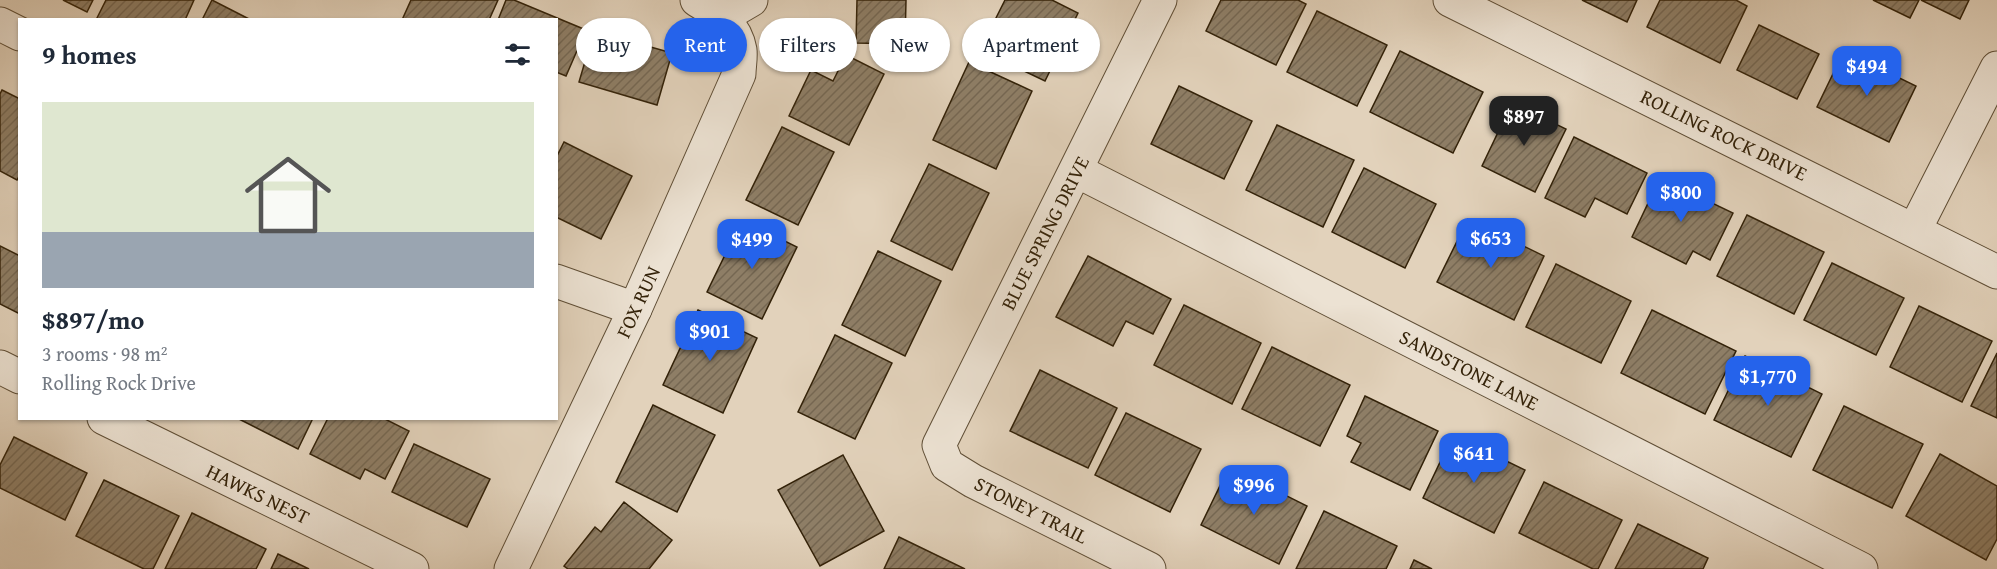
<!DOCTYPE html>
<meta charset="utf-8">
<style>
body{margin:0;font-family:"Gentium Book Plus",serif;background:#f2f2f3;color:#1f2937;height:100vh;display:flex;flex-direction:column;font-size:22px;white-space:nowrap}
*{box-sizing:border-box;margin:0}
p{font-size:20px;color:#747a83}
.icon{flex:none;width:33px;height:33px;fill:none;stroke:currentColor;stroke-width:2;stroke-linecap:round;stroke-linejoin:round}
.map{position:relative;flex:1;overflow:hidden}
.side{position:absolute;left:18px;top:18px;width:540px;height:402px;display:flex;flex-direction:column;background:#fff;border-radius:0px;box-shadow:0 2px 4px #0004}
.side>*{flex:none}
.hud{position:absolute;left:576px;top:18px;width:570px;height:54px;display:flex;gap:12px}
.price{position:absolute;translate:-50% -51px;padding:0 14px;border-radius:12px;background:#2563eb;color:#fff;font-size:20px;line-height:39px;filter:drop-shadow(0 2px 3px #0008)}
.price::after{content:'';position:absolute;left:50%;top:36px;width:18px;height:14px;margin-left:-9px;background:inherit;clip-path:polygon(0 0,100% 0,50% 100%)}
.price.current{background:#222;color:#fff}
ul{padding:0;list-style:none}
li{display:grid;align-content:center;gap:12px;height:318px;padding:0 24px}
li+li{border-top:2px solid #e0e1e3}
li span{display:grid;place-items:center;height:186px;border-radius:0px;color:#555}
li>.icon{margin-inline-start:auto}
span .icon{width:108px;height:108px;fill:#fffc;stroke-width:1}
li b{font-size:26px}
h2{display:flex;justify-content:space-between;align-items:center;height:72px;padding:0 24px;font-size:26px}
.pill{padding:0 21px;border-radius:27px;background:#fff;box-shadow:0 2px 4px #0004;font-size:21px;line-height:54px}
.pill.current{background:#2563eb;color:#fff}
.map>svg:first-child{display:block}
.building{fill:url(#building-hatch);stroke:#332209;stroke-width:1.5}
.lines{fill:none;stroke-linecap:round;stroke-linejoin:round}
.minor-casing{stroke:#5f4e36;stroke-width:35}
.minor{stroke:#ece2d3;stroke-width:33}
.labels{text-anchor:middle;stroke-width:5;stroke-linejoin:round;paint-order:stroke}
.street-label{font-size:20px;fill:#332209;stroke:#ece2d3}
</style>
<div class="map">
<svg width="1997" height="569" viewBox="0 0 1997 569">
<defs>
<pattern id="building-hatch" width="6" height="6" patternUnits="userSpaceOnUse" patternTransform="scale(1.5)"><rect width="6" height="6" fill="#8e7e66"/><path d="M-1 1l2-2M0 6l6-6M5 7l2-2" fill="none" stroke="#756752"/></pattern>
</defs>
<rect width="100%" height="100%" fill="#e2d2bb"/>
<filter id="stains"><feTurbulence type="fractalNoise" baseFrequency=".00333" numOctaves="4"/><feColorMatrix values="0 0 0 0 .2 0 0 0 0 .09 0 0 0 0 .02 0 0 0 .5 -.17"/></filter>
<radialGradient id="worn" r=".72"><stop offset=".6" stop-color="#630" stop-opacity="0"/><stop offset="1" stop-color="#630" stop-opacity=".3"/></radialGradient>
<g class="building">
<path d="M63,0H93L87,12Z"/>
<path d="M106,0H194L185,20H100L97,18Z"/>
<path d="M212,0L251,20H202Z"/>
<path d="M411,0H498L489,20H402Z"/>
<path d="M506,0H514L586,30L566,76L556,72V20H498Z"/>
<path d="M857,0H906L905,44L856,43Z"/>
<path d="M1005,0H1052L1078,13L1045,81L980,50Z"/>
<path d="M1221,0H1298L1306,4L1276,65L1206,31Z"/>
<path d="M1582,0H1637L1627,22Z"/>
<path d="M1660,0H1736L1747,6L1720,63L1647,27Z"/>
<path d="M1873,0H1919L1910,18Z"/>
<path d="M1921,0H1969L1960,19Z"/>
<path d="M1317,11L1387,45L1357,106L1287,72Z"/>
<path d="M1759,25L1819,54L1797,99L1737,70Z"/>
<path d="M594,31L672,53L657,105L579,82Z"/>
<path d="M1400,51L1483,92L1453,153L1370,112Z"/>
<path d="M1844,51L1916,86L1889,142L1817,107Z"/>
<path d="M846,55L884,74L849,145L789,116L811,70L833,81Z"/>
<path d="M969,62L1032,91L996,169L933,140Z"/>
<path d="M1179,86L1252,121L1224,179L1151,144Z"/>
<path d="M2,90L20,99V175L17,180L0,171V94Z"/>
<path d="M1512,103L1566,129L1535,192L1482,166Z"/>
<path d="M1277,125L1354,160L1323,227L1246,190Z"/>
<path d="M782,127L834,152L798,225L746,200Z"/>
<path d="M1574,137L1647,173L1627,214L1595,198L1585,217L1545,198Z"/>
<path d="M564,142L632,176L601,239L556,217V158Z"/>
<path d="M929,164L989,193L952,270L891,241Z"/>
<path d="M1364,168L1436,204L1405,268L1332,232Z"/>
<path d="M1660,178L1733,213L1710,260L1693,251L1686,264L1632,237Z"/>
<path d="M1747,215L1824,252L1794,314L1717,276Z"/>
<path d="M1468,219L1544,256L1514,320L1437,282Z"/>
<path d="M742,220L797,247L762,319L707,292Z"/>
<path d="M0,246L20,256V314L0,304Z"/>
<path d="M878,251L941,281L905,356L842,325Z"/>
<path d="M1088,256L1171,299L1153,334L1126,321L1113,346L1056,317Z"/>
<path d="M1832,263L1904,298L1876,355L1804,320Z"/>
<path d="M1556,264L1631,301L1601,363L1526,327Z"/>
<path d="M1184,305L1261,343L1232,404L1154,365Z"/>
<path d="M1919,306L1992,341L1962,402L1890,367Z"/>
<path d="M698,310L757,338L723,413L663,385Z"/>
<path d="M1652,310L1736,351L1705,414L1621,373Z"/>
<path d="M835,335L892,363L855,439L798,412Z"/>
<path d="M1272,347L1350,385L1320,446L1242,409Z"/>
<path d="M1997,353V418L1971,406Z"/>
<path d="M1745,356L1822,394L1791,457L1714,420Z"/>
<path d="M1040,370L1117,408L1088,468L1010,431Z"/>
<path d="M1365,396L1438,431L1410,490L1351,462L1361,443L1347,436Z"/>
<path d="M653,405L715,435L677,512L616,482Z"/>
<path d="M1844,406L1923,444L1892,508L1813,470Z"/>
<path d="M1126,413L1201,449L1170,512L1095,475Z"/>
<path d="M237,418H313L298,449Z"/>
<path d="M328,418H383L409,431L385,479L365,469L360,479L310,454Z"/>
<path d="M1453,435L1525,470L1494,533L1423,498Z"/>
<path d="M14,437L87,473L65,520L0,488V465Z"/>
<path d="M414,444L490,479L467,527L392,492Z"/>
<path d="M1940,454L1997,486V539L1986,560L1906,516Z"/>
<path d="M843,455L884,531L820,566L778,490Z"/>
<path d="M1229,467L1307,506L1279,564L1201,525Z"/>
<path d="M104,480L179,516L153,569H144L76,536Z"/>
<path d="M1544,482L1622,520L1598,569H1593L1519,533Z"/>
<path d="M624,502L672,540L649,569H568L564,566L595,527L601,532Z"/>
<path d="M1324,511L1397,546L1386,569H1296Z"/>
<path d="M192,513L266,549L256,569H165Z"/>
<path d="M1638,524L1708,558L1703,569H1615Z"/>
<path d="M899,537L965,569H884Z"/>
<path d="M278,554L309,569H271Z"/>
<path d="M1414,560L1432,569H1410Z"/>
</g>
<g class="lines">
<defs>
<g id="minor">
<path d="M1450,0L1997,272"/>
<path d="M722,17L751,0"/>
<path d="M0,24L20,34"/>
<path d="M1077,171L1861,569"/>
<path d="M1915,229L1997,68"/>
<path d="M556,281L635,309"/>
<path d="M0,367L20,377"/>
<path d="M104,418L412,569"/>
<path d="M511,569L635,309L739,74C739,67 741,57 740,50C736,26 716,11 697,0"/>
<path d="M1149,569L973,481L947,465L939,445L1160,0"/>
</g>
</defs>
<use href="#minor" class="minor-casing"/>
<use href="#minor" class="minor"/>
</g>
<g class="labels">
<g class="street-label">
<text transform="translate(1724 135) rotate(26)" y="7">ROLLING ROCK DRIVE</text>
<text transform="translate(1045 233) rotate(-63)" y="7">BLUE SPRING DRIVE</text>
<text transform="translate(638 302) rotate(-65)" y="7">FOX RUN</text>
<text transform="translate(1469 370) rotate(27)" y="7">SANDSTONE LANE</text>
<text transform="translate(258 494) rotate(26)" y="7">HAWKS NEST</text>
<text transform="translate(1031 510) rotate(27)" y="7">STONEY TRAIL</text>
</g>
</g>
<rect width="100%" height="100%" filter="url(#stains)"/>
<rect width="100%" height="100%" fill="url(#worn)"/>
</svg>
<b class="price" style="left:1867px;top:97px">$494</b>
<b class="price current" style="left:1524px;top:147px">$897</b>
<b class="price" style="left:1681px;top:223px">$800</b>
<b class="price" style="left:1491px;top:269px">$653</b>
<b class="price" style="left:752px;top:270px">$499</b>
<b class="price" style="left:710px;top:362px">$901</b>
<b class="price" style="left:1768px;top:407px">$1,770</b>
<b class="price" style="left:1474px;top:484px">$641</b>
<b class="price" style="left:1254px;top:516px">$996</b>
<div class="hud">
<a class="pill">Buy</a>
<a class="pill current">Rent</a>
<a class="pill">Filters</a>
<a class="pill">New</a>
<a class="pill">Apartment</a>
</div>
<section class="side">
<h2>9 homes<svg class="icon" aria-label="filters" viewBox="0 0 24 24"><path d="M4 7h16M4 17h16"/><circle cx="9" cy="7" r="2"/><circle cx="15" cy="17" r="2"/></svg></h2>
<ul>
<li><span style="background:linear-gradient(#dfe7d0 70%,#9aa5b1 0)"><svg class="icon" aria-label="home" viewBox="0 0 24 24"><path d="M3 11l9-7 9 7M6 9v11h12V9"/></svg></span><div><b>$897/mo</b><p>3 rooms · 98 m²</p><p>Rolling Rock Drive</p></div></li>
</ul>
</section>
</div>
